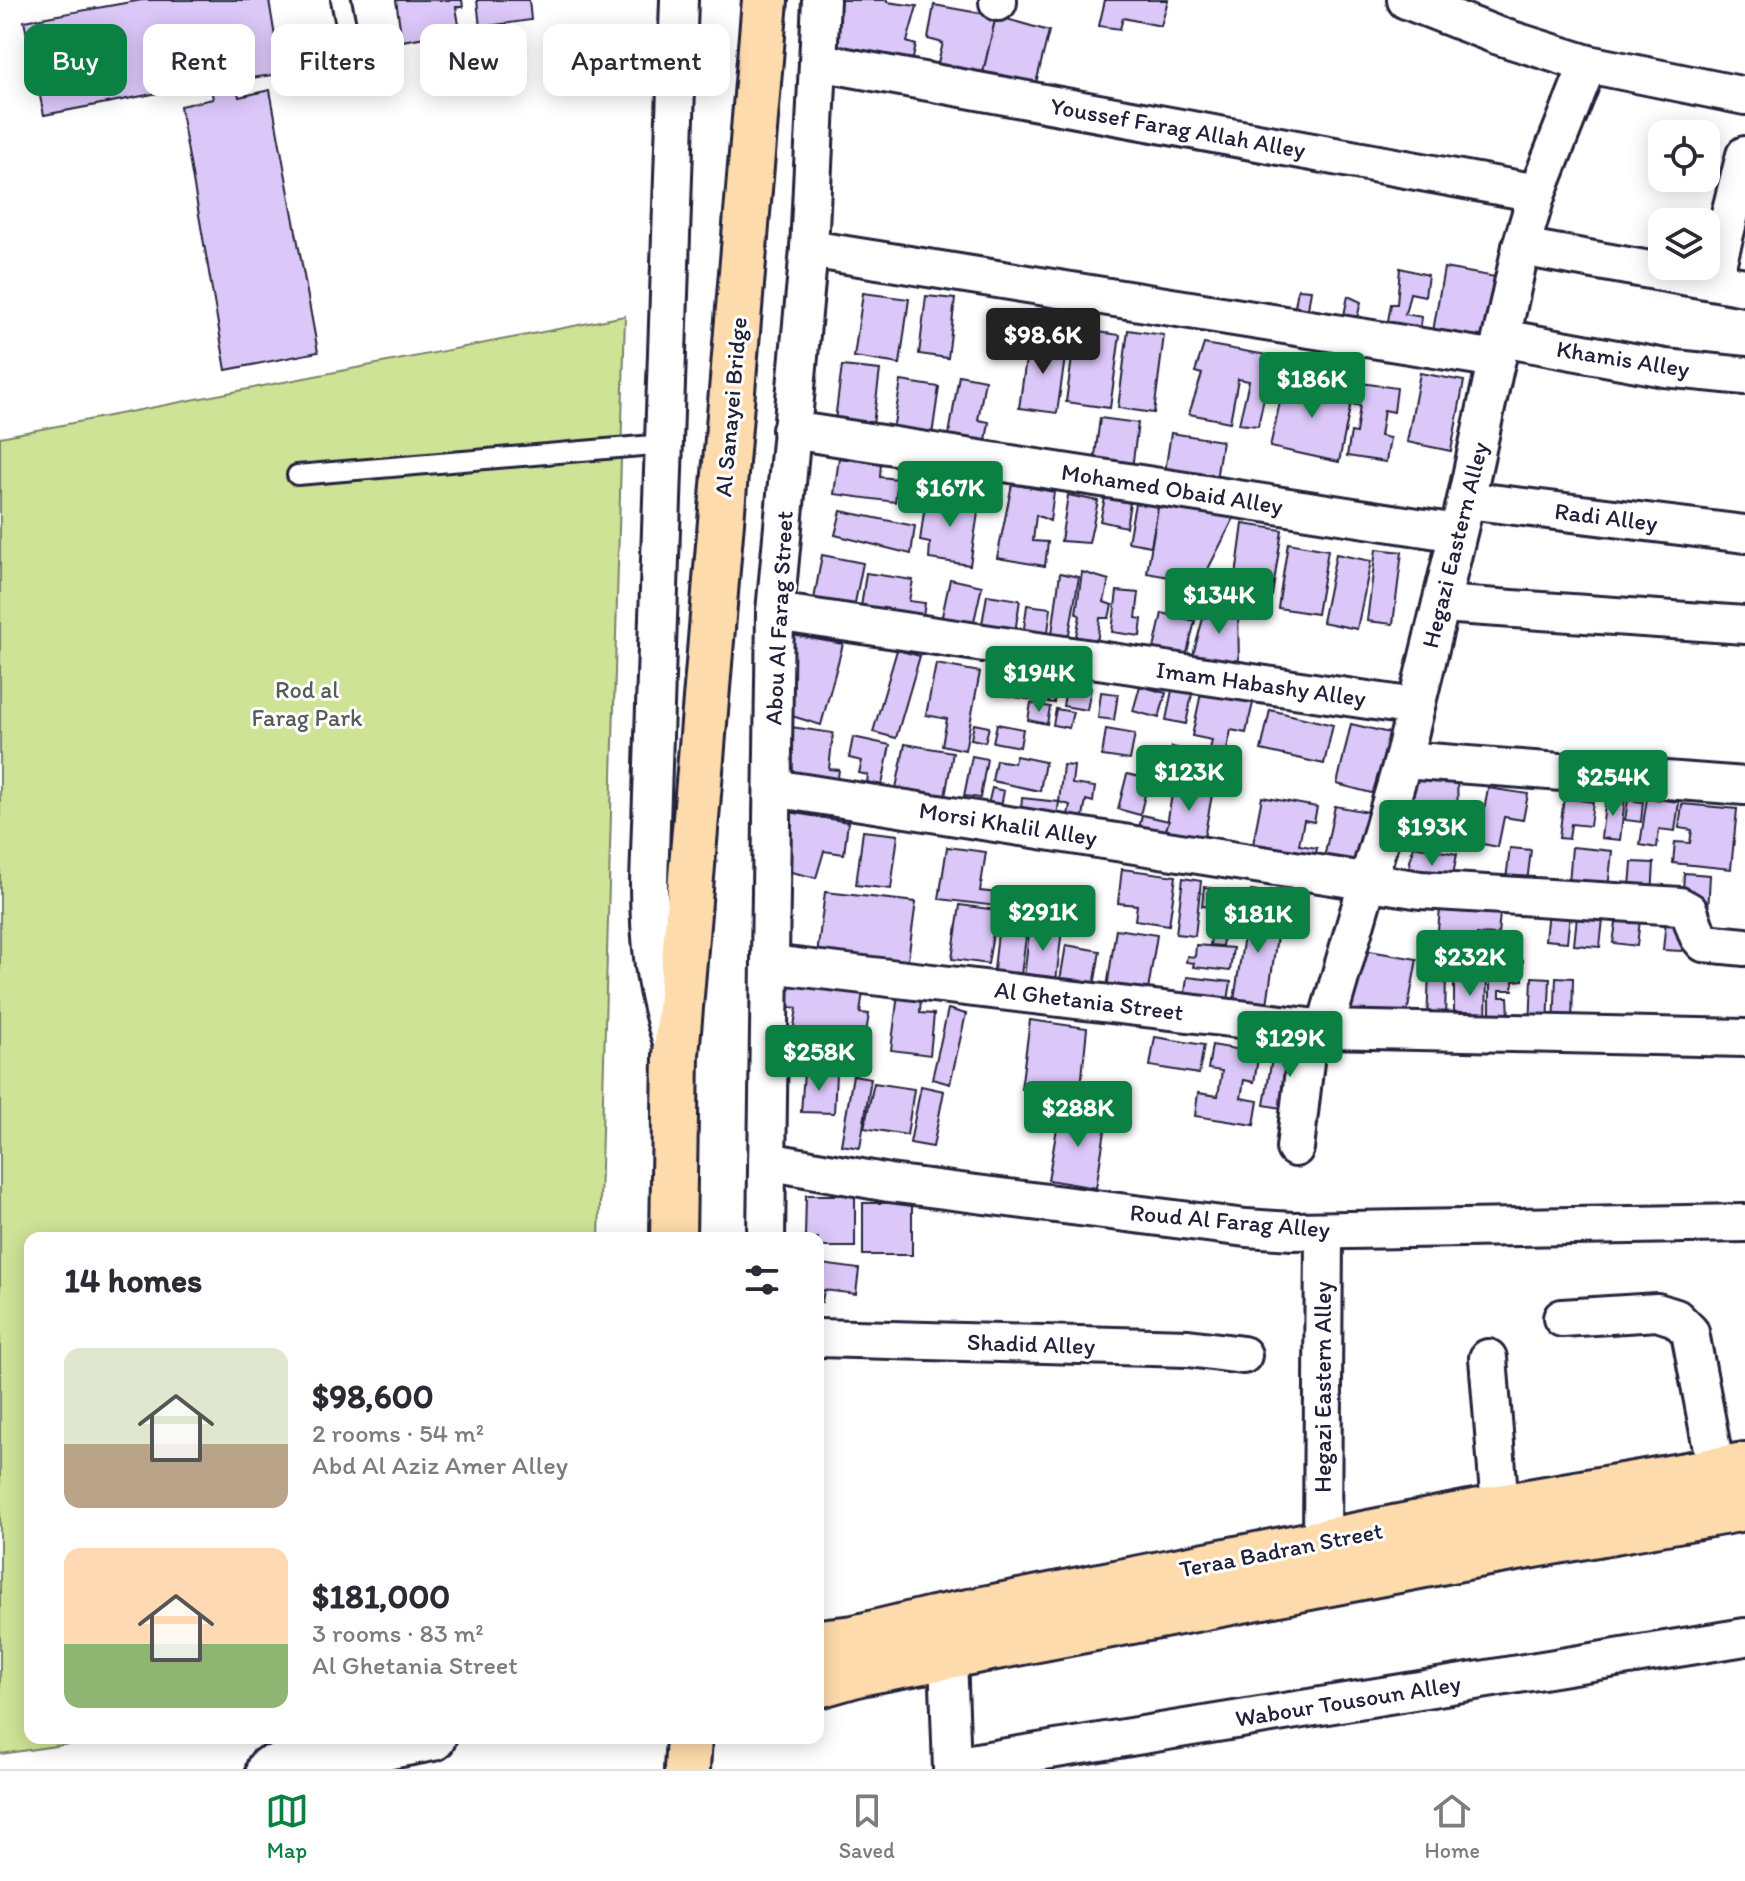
<!DOCTYPE html>
<meta charset="utf-8">
<style>
body{margin:0;font-family:Itim,sans-serif;background:#f7f7f7;color:#2b2b33;height:100vh;display:flex;flex-direction:column;font-size:30px;white-space:nowrap}
*{box-sizing:border-box;margin:0}
p{font-size:26px;color:#7c7c81}
.icon{flex:none;width:44px;height:44px;fill:none;stroke:currentColor;stroke-width:2;stroke-linecap:round;stroke-linejoin:round}
.map{position:relative;flex:1;overflow:hidden}
.sheet{position:absolute;left:24px;top:1232px;width:800px;height:512px;display:flex;flex-direction:column;background:#fff;border-radius:16px;box-shadow:0 4px 20px #0003}
.sheet>*{flex:none}
.hud{position:absolute;left:24px;top:24px;width:800px;height:72px;display:flex;gap:16px}
.fabs{position:absolute;left:1648px;top:120px;display:grid;gap:16px}
.fabs a{display:grid;place-items:center;width:72px;height:72px;border-radius:16px;background:#fff;box-shadow:0 4px 20px #0003;font-size:40px}
.price{position:absolute;translate:-50% -68px;padding:0 18px;border-radius:8px;background:#0b8043;color:#fff;font-size:26px;line-height:52px;filter:drop-shadow(0 2px 4px #0008)}
.price::after{content:'';position:absolute;left:50%;top:48px;width:24px;height:18px;margin-left:-12px;background:inherit;clip-path:polygon(0 0,100% 0,50% 100%)}
.price.selected{background:#222;color:#fff}
ul{padding:0;list-style:none}
li{display:flex;align-items:center;gap:24px;height:200px;padding:0 40px}
li span{display:grid;place-items:center;flex:none;width:224px;height:160px;border-radius:16px;color:#555}
li>.icon{margin-inline-start:auto}
span .icon{width:96px;height:96px;fill:#fffc;stroke-width:1}
li b{font-size:34px}
h2{display:flex;justify-content:space-between;align-items:center;height:96px;padding:0 40px;font-size:34px}
.tag{padding:0 28px;border-radius:16px;background:#fff;box-shadow:0 4px 20px #0003;font-size:28px;line-height:72px}
.tag.selected{background:#0b8043;color:#fff}
.dock{display:flex;justify-content:space-around;align-items:center;height:112px;border-top:2px solid #e1e1e2;background:#fff;font-size:22px;color:#7c7c81}
.dock a{display:grid;justify-items:center;gap:4px}
.dock .selected{color:#0b8043}
.map>svg:first-child{display:block}
.green{fill:#cfe397;stroke:#788269;stroke-width:2}
.building{fill:#dbc7f8;stroke:#22223b;stroke-width:2}
.lines{fill:none;stroke-linecap:round;stroke-linejoin:round}
.lane-casing{stroke:#22223b;stroke-width:24}
.street-casing{stroke:#22223b;stroke-width:42}
.secondary-casing{stroke:#22223b;stroke-width:50}
.primary-casing{stroke:#22223b;stroke-width:50}
.lane{stroke:#fff;stroke-width:18}
.street{stroke:#fff;stroke-width:36}
.secondary{stroke:#fff;stroke-width:44}
.primary{stroke:#fedbac;stroke-width:44}
.labels{text-anchor:middle;stroke-width:6;stroke-linejoin:round;paint-order:stroke}
.street-label{font-size:24px;fill:#22223b;stroke:#fff}
.park-label{font-size:24px;fill:#565c57;stroke:#fff}
</style>
<div class="map">
<svg width="1745" height="1769" viewBox="0 0 1745 1769">
<rect width="100%" height="100%" fill="#fff"/>
<filter id="ink" filterUnits="userSpaceOnUse"><feTurbulence type="fractalNoise" baseFrequency=".0125" numOctaves="2"/><feDisplacementMap in="SourceGraphic" scale="16" xChannelSelector="R" yChannelSelector="G"/><feConvolveMatrix kernelMatrix="1 2 1 2 8 2 1 2 1" color-interpolation-filters="sRGB"/></filter>
<g filter="url(#ink)">
<path class="green" d="M625,316L599,1238H30V1738H111L0,1754V437Z"/>
<g class="building">
<path d="M142,0H269L281,74L235,80L239,97L270,90L318,352L226,370L180,106L213,99L210,83L44,115L24,21Z"/>
<path d="M396,0H462L463,7H456L460,31L402,41Z"/>
<path d="M477,0H529L531,20L480,27Z"/>
<path d="M839,0H887V2L917,6L907,42L916,45L910,71L831,58Z"/>
<path d="M1105,0H1168L1161,26L1123,18L1120,29L1099,26Z"/>
<path d="M934,5L996,16L980,86L935,75L943,43L928,39Z"/>
<path d="M996,16L1049,31L1033,95L980,86Z"/>
<path d="M1400,268L1428,275L1425,296L1410,293L1405,314L1422,317L1418,343L1385,338L1391,304H1397Z"/>
<path d="M1444,268L1507,279L1493,351L1431,343Z"/>
<path d="M1298,289L1311,290L1308,309L1344,315L1348,296L1361,302L1353,334L1292,324Z"/>
<path d="M863,293L909,299L900,364L854,357Z"/>
<path d="M926,296L955,299L948,358L919,354Z"/>
<path d="M1076,329L1120,335L1110,408L1066,402Z"/>
<path d="M1128,330L1164,335L1154,413L1118,408Z"/>
<path d="M1029,338L1067,344L1057,413L1019,408Z"/>
<path d="M1204,344L1273,356L1258,426L1239,424L1249,381L1238,379L1230,422L1189,414L1202,374L1195,372Z"/>
<path d="M842,366L880,370L870,448L832,443Z"/>
<path d="M1420,373L1464,381L1451,451L1407,442Z"/>
<path d="M959,375L985,380L978,420L989,422L984,453L947,447Z"/>
<path d="M1285,379L1353,393L1339,462L1270,447Z"/>
<path d="M901,381L939,387L931,442L892,436Z"/>
<path d="M1354,382L1397,388L1394,412L1384,410L1380,436L1390,438L1386,462L1347,456L1351,432L1356,433L1360,406L1351,404Z"/>
<path d="M1100,418L1138,423L1129,491L1091,486Z"/>
<path d="M1171,433L1222,441L1212,506L1161,498Z"/>
<path d="M839,458L881,463L880,477L898,479L895,502L834,494Z"/>
<path d="M1012,484L1054,492L1050,521L1036,515L1033,541L1048,542L1045,566L997,558Z"/>
<path d="M1068,495L1098,501L1089,543L1061,541Z"/>
<path d="M926,497L980,500L970,565L929,559L930,543L920,541Z"/>
<path d="M1105,498L1130,503L1126,527L1100,521Z"/>
<path d="M1136,498L1159,502L1151,546L1128,542Z"/>
<path d="M1159,502L1236,514L1201,583L1147,573Z"/>
<path d="M841,511L915,526L911,554L835,535Z"/>
<path d="M1243,524L1282,530L1272,596L1234,591Z"/>
<path d="M1288,543L1328,550L1317,614L1278,608Z"/>
<path d="M1376,549L1402,552L1393,624L1367,621Z"/>
<path d="M1336,554L1371,561L1357,629L1322,622Z"/>
<path d="M822,555L863,563L853,613L813,605Z"/>
<path d="M1082,572L1109,580L1104,602L1112,605L1109,618H1100L1096,653L1073,651L1080,616L1076,613Z"/>
<path d="M866,573L913,580L909,601L925,603L921,629L859,621Z"/>
<path d="M1060,573L1079,577L1066,651L1050,649Z"/>
<path d="M950,579L982,586L967,652L936,644Z"/>
<path d="M1117,591L1139,593L1136,618L1142,619L1140,636L1112,632Z"/>
<path d="M987,595L1020,600L1010,664L976,659Z"/>
<path d="M1208,600L1238,603L1239,668L1191,662Z"/>
<path d="M1027,605L1051,608L1043,671L1019,668Z"/>
<path d="M1162,613L1195,621L1186,657L1154,649Z"/>
<path d="M792,635L843,644L821,725L779,712Z"/>
<path d="M897,650L920,656L896,738L873,732Z"/>
<path d="M936,664L980,672L965,750L942,745L947,719L926,715Z"/>
<path d="M1005,676L1057,685L1054,703L1001,695Z"/>
<path d="M1067,684L1091,688L1087,710L1063,706Z"/>
<path d="M1140,686L1166,693L1159,718L1133,711Z"/>
<path d="M1172,690L1192,694L1186,724L1166,720Z"/>
<path d="M1101,692L1118,694L1114,720L1098,718Z"/>
<path d="M1201,693L1253,703L1246,733L1231,730L1227,750L1243,754L1237,785L1167,770L1172,747L1209,755L1212,740L1192,736Z"/>
<path d="M1031,703L1050,707L1047,724L1028,720Z"/>
<path d="M1056,709L1073,712L1069,728L1053,725Z"/>
<path d="M1270,710L1333,725L1324,764L1261,750Z"/>
<path d="M974,724L989,727L985,742L971,739Z"/>
<path d="M997,724L1023,729L1020,747L993,742Z"/>
<path d="M1351,724L1398,735L1383,796L1337,784Z"/>
<path d="M791,727L833,733L829,769L839,770L836,793L783,786Z"/>
<path d="M1106,729L1135,734L1130,760L1102,756Z"/>
<path d="M853,737L890,745L882,785L867,782L868,775L859,773L862,761L849,758Z"/>
<path d="M905,744L953,752L945,797L896,788Z"/>
<path d="M972,756L987,759L980,798L964,796Z"/>
<path d="M1016,756L1045,762L1040,791L992,781L996,760L1014,763Z"/>
<path d="M1063,765L1074,766L1072,784L1095,787L1093,802L1086,800L1082,822L1067,820L1070,805L1059,802Z"/>
<path d="M1457,772L1458,821L1397,823L1412,774Z"/>
<path d="M1127,774L1149,779L1140,815L1118,809Z"/>
<path d="M1175,776L1214,784L1202,849L1164,843Z"/>
<path d="M992,788L1004,791L1000,812L987,809Z"/>
<path d="M1488,788L1528,794L1523,820L1504,817L1498,847L1478,843Z"/>
<path d="M1262,797L1317,807L1314,822L1304,820L1299,845L1317,848L1313,871L1250,860Z"/>
<path d="M1606,797L1625,799L1620,840L1601,838Z"/>
<path d="M1022,798L1059,802L1056,824L1020,820Z"/>
<path d="M1564,798L1593,802L1590,826L1571,824L1569,839L1559,838Z"/>
<path d="M1647,798L1679,802L1675,831L1659,829L1657,848L1640,845Z"/>
<path d="M1628,800L1643,802L1641,822L1625,820Z"/>
<path d="M1682,804L1737,809L1731,869L1673,863L1675,842L1690,843L1692,830L1679,828Z"/>
<path d="M1335,806L1374,813L1362,871L1323,863Z"/>
<path d="M783,811L848,822L844,854L824,851L816,878L779,869Z"/>
<path d="M1142,815L1169,821L1161,843L1137,837Z"/>
<path d="M863,831L898,835L891,889L856,885Z"/>
<path d="M1413,846L1457,854L1450,891L1406,883Z"/>
<path d="M947,847L986,852L980,891L998,893L996,906L939,899Z"/>
<path d="M1572,847L1612,851L1607,898L1568,895Z"/>
<path d="M1510,848L1531,850L1526,890L1505,887Z"/>
<path d="M1632,862L1654,863L1651,913L1628,912Z"/>
<path d="M1122,869L1176,876L1169,925L1135,920L1137,905L1118,903Z"/>
<path d="M1684,873L1710,875L1708,912L1682,911Z"/>
<path d="M1183,878L1201,881L1195,936L1176,934Z"/>
<path d="M1204,887L1230,891L1222,946L1210,945L1215,907L1202,906Z"/>
<path d="M1251,891L1283,895L1265,1018L1232,1013Z"/>
<path d="M825,892L916,902L906,974L816,963Z"/>
<path d="M960,905L997,910L988,964L952,959Z"/>
<path d="M1440,909L1500,913L1498,935L1477,934L1476,941L1459,940V954L1436,952Z"/>
<path d="M1548,911L1570,914L1567,942L1545,940Z"/>
<path d="M1031,916L1063,920L1055,990L1023,986Z"/>
<path d="M1577,916L1603,919L1600,947L1574,945Z"/>
<path d="M1617,916L1640,919L1637,946L1613,943Z"/>
<path d="M1666,920L1684,921L1682,951L1663,950Z"/>
<path d="M1116,929L1157,935L1142,1027L1102,1020Z"/>
<path d="M998,933L1026,937L1020,982L993,979Z"/>
<path d="M1066,945L1100,951L1093,992L1059,986Z"/>
<path d="M1196,945L1233,948L1230,971L1193,967L1194,963L1186,962L1187,956L1195,957Z"/>
<path d="M1358,949L1417,959L1406,1019L1348,1010Z"/>
<path d="M1523,960V980L1513,981V990H1500V997H1508L1509,1016H1490V961Z"/>
<path d="M1429,971L1446,972L1445,1024L1427,1023Z"/>
<path d="M1454,975L1487,976L1486,1021H1454Z"/>
<path d="M1187,977L1231,982L1226,1013L1183,1008Z"/>
<path d="M1532,977L1550,978L1548,1029H1530Z"/>
<path d="M1556,977L1573,978L1572,1029H1554Z"/>
<path d="M789,984L863,991L860,1013L869,1014L866,1033L793,1032L797,1008L787,1007Z"/>
<path d="M898,994L921,996L920,1013L934,1014L930,1055L891,1050Z"/>
<path d="M948,1009L966,1014L950,1084L932,1079Z"/>
<path d="M1030,1020L1087,1028L1080,1097L1021,1089Z"/>
<path d="M1155,1037L1204,1045L1199,1074L1150,1066Z"/>
<path d="M1212,1045L1259,1053L1254,1082L1244,1080L1241,1098L1258,1101L1254,1125L1195,1116L1198,1093L1218,1096L1222,1071L1208,1069Z"/>
<path d="M1274,1047L1316,1054L1305,1112L1264,1105Z"/>
<path d="M804,1073L836,1074L834,1113L801,1112Z"/>
<path d="M853,1075L871,1078L860,1148L841,1145Z"/>
<path d="M874,1083L914,1089L907,1135L864,1128Z"/>
<path d="M921,1086L944,1091L933,1147L910,1143Z"/>
<path d="M1060,1111L1107,1118L1096,1188L1048,1180Z"/>
<path d="M806,1195H855V1247H818V1238H805Z"/>
<rect x="863" y="1203" width="49" height="52"/>
<path d="M818,1253L822,1254L821,1264L859,1269L856,1294L824,1290L822,1302L818,1301Z"/>
</g>
<g class="lines">
<defs>
<g id="lane">
<path d="M341,0L358,86"/>
<path d="M297,475L665,444"/>
</g>
<g id="street">
<path d="M1406,0L1496,35L1588,64L1745,96"/>
<path d="M998,2V0"/>
<path d="M819,62L1537,193"/>
<path d="M1521,247L1745,287"/>
<path d="M809,249L1497,359"/>
<path d="M1713,281L1745,155"/>
<path d="M1502,338L1665,368L1745,376"/>
<path d="M791,430L1457,533"/>
<path d="M1466,500L1745,534"/>
<path d="M1441,604L1745,625"/>
<path d="M775,612L1415,707"/>
<path d="M1403,760L1745,786"/>
<path d="M773,788L1421,890L1680,906L1689,911L1698,936L1704,943L1745,947"/>
<path d="M770,964L1325,1029L1745,1038"/>
<path d="M1325,1029L1403,760L1466,500L1521,247L1537,193L1588,64"/>
<path d="M672,1042C654,990 649,938 649,883L679,0"/>
<path d="M1295,1148L1309,1027"/>
<path d="M767,1161L889,1183L1246,1228L1293,1231L1745,1223"/>
<path d="M766,1238L775,612L809,249L821,0"/>
<path d="M1562,1318L1657,1312L1676,1318L1690,1332L1716,1470"/>
<path d="M818,1338L1188,1348L1243,1355"/>
<path d="M1488,1358L1500,1507"/>
<path d="M1322,1542L1324,1232"/>
<path d="M948,1656L952,1769"/>
<path d="M952,1766L1745,1637"/>
</g>
<path id="secondary" d="M269,1769L433,1738"/>
<g id="primary">
<path d="M673,1238L676,1055L765,0"/>
<path d="M818,1642L854,1638L933,1619L1500,1507L1745,1465"/>
<path d="M818,1685L860,1673L1477,1555L1745,1508"/>
<path d="M687,1769L689,1738"/>
</g>
</defs>
<use href="#lane" class="lane-casing"/>
<use href="#street" class="street-casing"/>
<use href="#secondary" class="secondary-casing"/>
<use href="#primary" class="primary-casing"/>
<use href="#lane" class="lane"/>
<use href="#street" class="street"/>
<use href="#secondary" class="secondary"/>
<use href="#primary" class="primary"/>
</g>
</g>
<g class="labels">
<g class="street-label">
<text transform="translate(1178 128) rotate(10)" y="8">Youssef Farag Allah Alley</text>
<text transform="translate(1623 359) rotate(9)" y="8">Khamis Alley</text>
<text transform="translate(731 407) rotate(-85)" y="8">Al Sanayei Bridge</text>
<text transform="translate(1172 489) rotate(9)" y="8">Mohamed Obaid Alley</text>
<text transform="translate(1606 517) rotate(7)" y="8">Radi Alley</text>
<text transform="translate(1455 545) rotate(-76)" y="8">Hegazi Eastern Alley</text>
<text transform="translate(779 618) rotate(-87)" y="8">Abou Al Farag Street</text>
<text transform="translate(1261 684) rotate(8)" y="8">Imam Habashy Alley</text>
<text transform="translate(1008 824) rotate(9)" y="8">Morsi Khalil Alley</text>
<text transform="translate(1089 1001) rotate(7)" y="8">Al Ghetania Street</text>
<text transform="translate(1230 1221) rotate(5)" y="8">Roud Al Farag Alley</text>
<text transform="translate(1031 1344) rotate(2)" y="8">Shadid Alley</text>
<text transform="translate(1323 1387) rotate(-90)" y="8">Hegazi Eastern Alley</text>
<text transform="translate(1281 1550) rotate(-11)" y="8">Teraa Badran Street</text>
<text transform="translate(1348 1701) rotate(-9)" y="8">Wabour Tousoun Alley</text>
</g>
<g class="park-label">
<text x="307" y="698">Rod al<tspan x="307" dy="28">Farag Park</tspan></text>
</g>
</g>
</svg>
<div class="fabs">
<a><svg class="icon" aria-label="locate" viewBox="0 0 24 24"><circle cx="12" cy="12" r="6"/><path d="M12 2v4M12 18v4M2 12h4M18 12h4"/></svg></a>
<a><svg class="icon" aria-label="layers" viewBox="0 0 24 24"><path d="M12 4l9 5-9 5-9-5zM3 14l9 5 9-5"/></svg></a>
</div>
<b class="price selected" style="left:1043px;top:376px">$98.6K</b>
<b class="price" style="left:1312px;top:420px">$186K</b>
<b class="price" style="left:950px;top:529px">$167K</b>
<b class="price" style="left:1219px;top:636px">$134K</b>
<b class="price" style="left:1039px;top:714px">$194K</b>
<b class="price" style="left:1189px;top:813px">$123K</b>
<b class="price" style="left:1613px;top:818px">$254K</b>
<b class="price" style="left:1432px;top:868px">$193K</b>
<b class="price" style="left:1043px;top:953px">$291K</b>
<b class="price" style="left:1258px;top:955px">$181K</b>
<b class="price" style="left:1470px;top:998px">$232K</b>
<b class="price" style="left:1290px;top:1079px">$129K</b>
<b class="price" style="left:819px;top:1093px">$258K</b>
<b class="price" style="left:1078px;top:1149px">$288K</b>
<div class="hud">
<a class="tag selected">Buy</a>
<a class="tag">Rent</a>
<a class="tag">Filters</a>
<a class="tag">New</a>
<a class="tag">Apartment</a>
</div>
<section class="sheet">
<h2>14 homes<svg class="icon" aria-label="filters" viewBox="0 0 24 24"><path d="M4 7h16M4 17h16"/><circle cx="9" cy="7" r="2"/><circle cx="15" cy="17" r="2"/></svg></h2>
<ul>
<li><span style="background:linear-gradient(#dfe7d0 60%,#b9a48a 0)"><svg class="icon" aria-label="home" viewBox="0 0 24 24"><path d="M3 11l9-7 9 7M6 9v11h12V9"/></svg></span><div><b>$98,600</b><p>2 rooms · 54 m²</p><p>Abd Al Aziz Amer Alley</p></div></li>
<li><span style="background:linear-gradient(#ffd9b3 60%,#8fb573 0)"><svg class="icon" aria-label="home" viewBox="0 0 24 24"><path d="M3 11l9-7 9 7M6 9v11h12V9"/></svg></span><div><b>$181,000</b><p>3 rooms · 83 m²</p><p>Al Ghetania Street</p></div></li>
</ul>
</section>
</div>
<nav class="dock">
<a class="selected"><svg class="icon" aria-label="map" viewBox="0 0 24 24"><path d="M3 6l6-2 6 2 6-2v14l-6 2-6-2-6 2zM9 4v14M15 6v14"/></svg>Map</a>
<a><svg class="icon" aria-label="saved" viewBox="0 0 24 24"><path d="M7 4h10v16l-5-4-5 4z"/></svg>Saved</a>
<a><svg class="icon" aria-label="home" viewBox="0 0 24 24"><path d="M3 11l9-7 9 7M6 9v11h12V9"/></svg>Home</a>
</nav>
